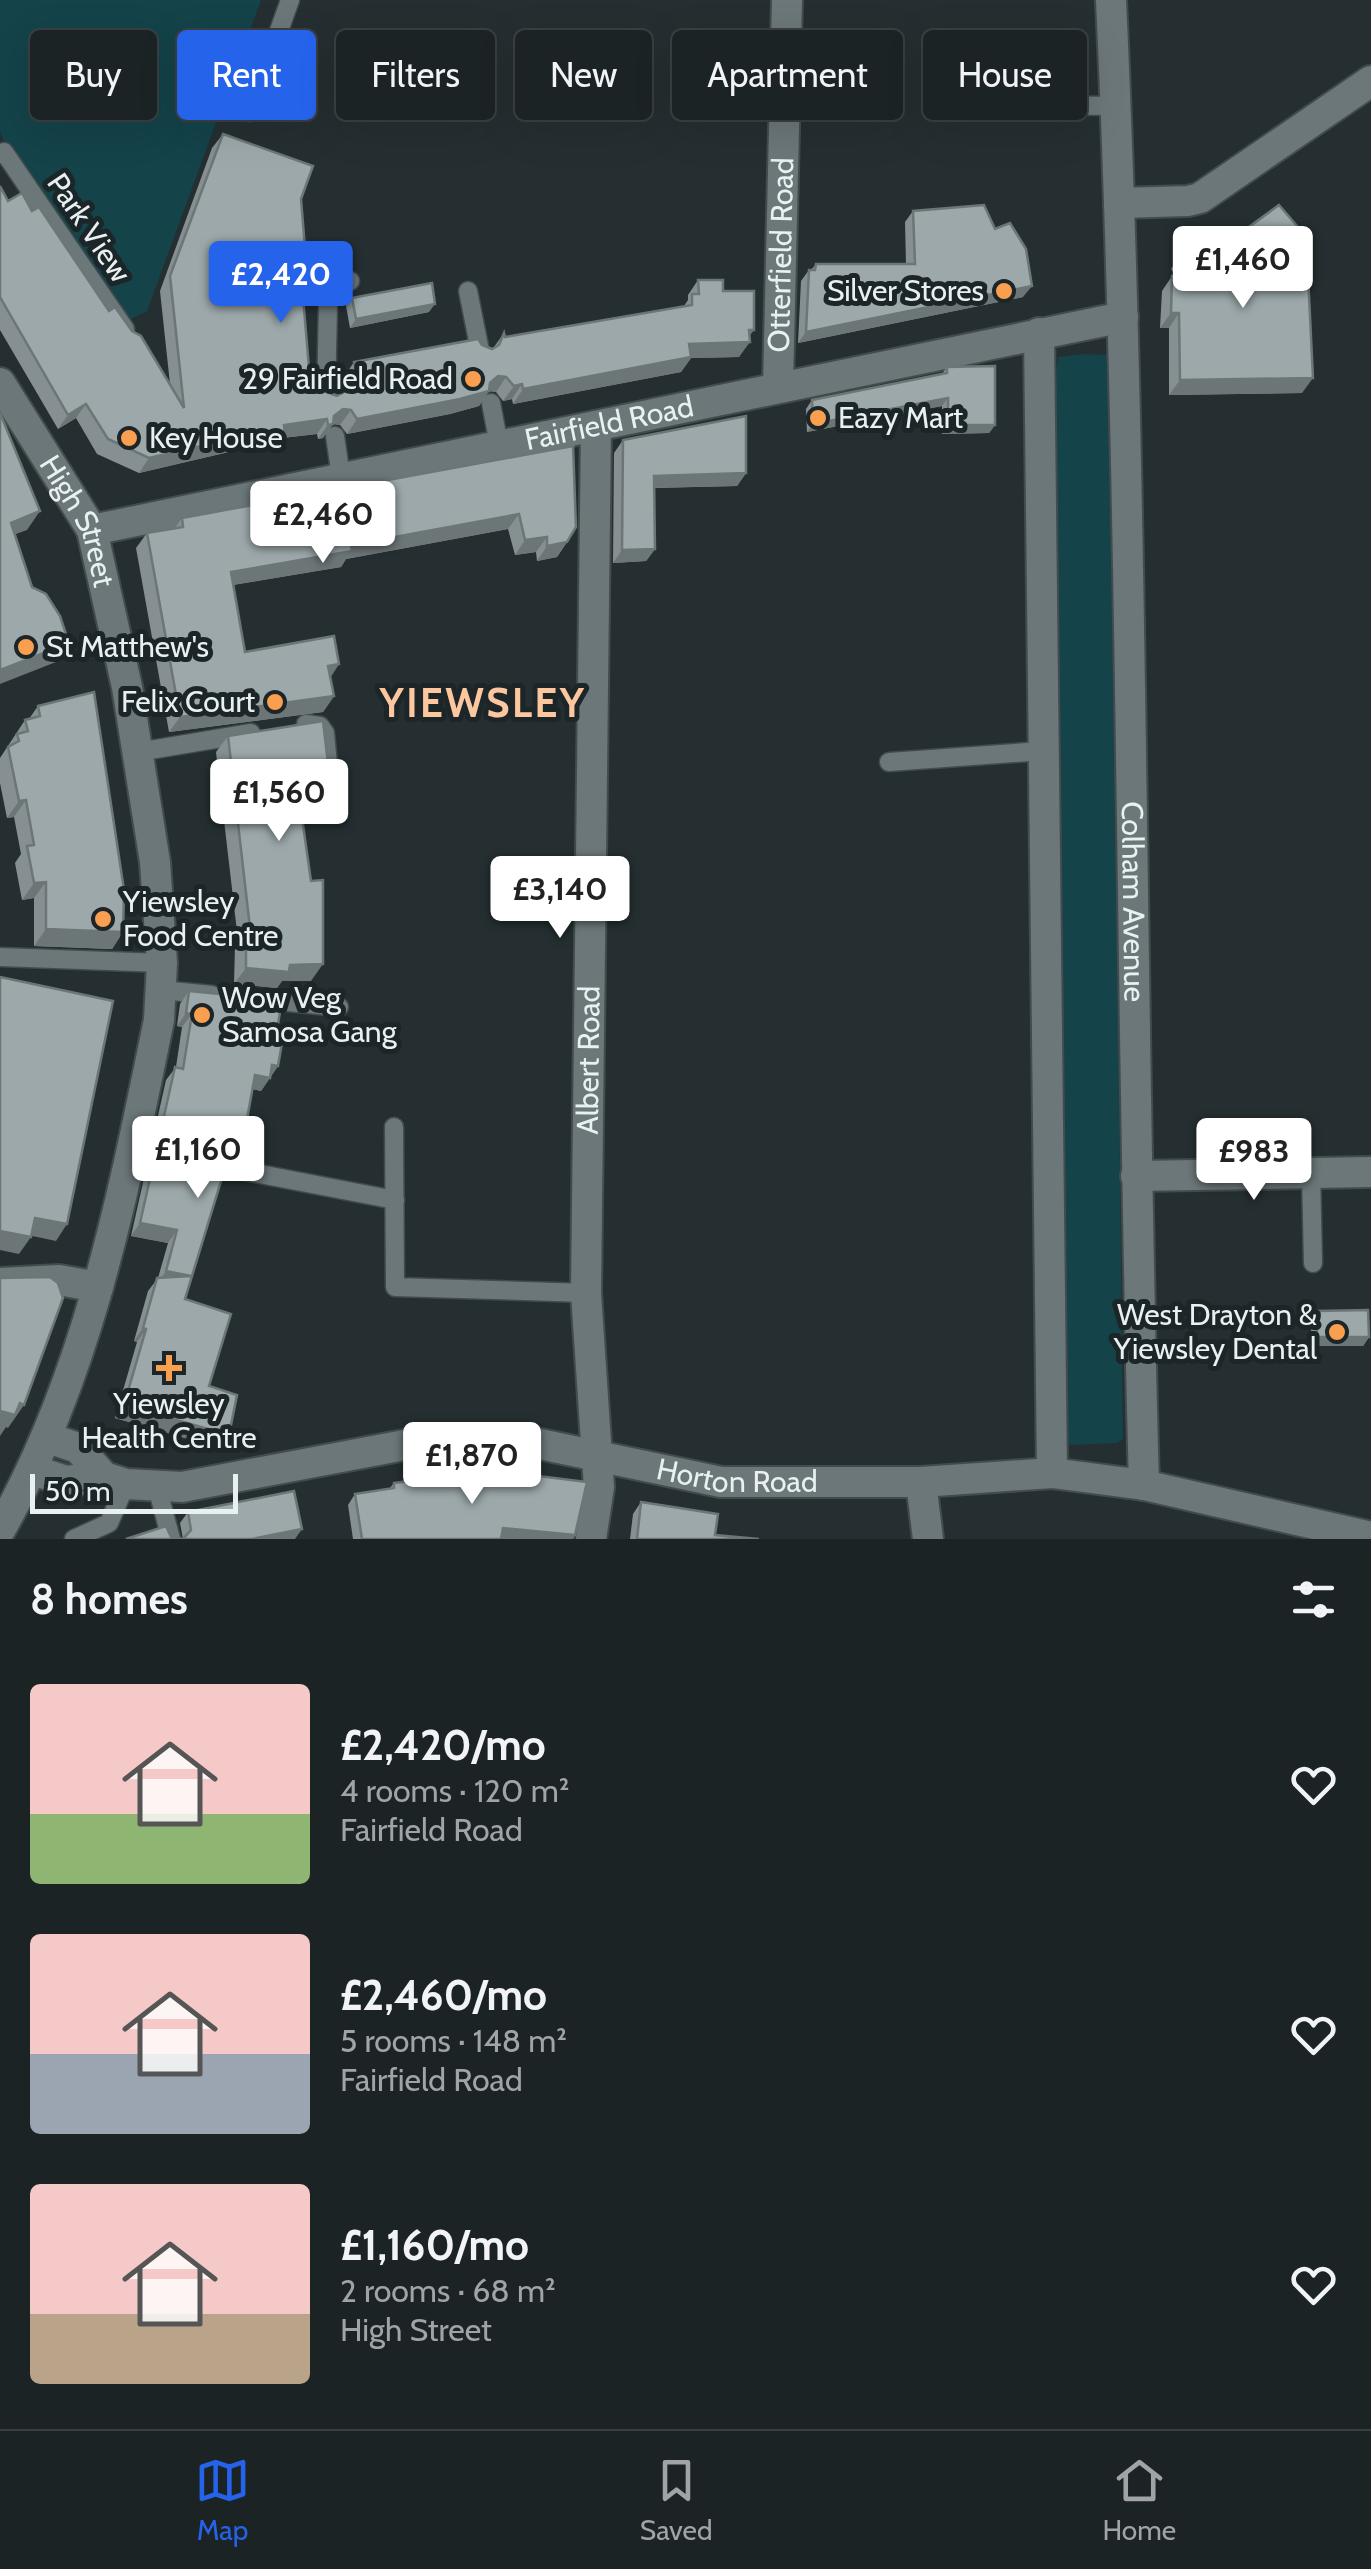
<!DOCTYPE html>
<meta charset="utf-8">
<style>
body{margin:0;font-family:Cabin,sans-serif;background:#252b2d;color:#f1f3f6;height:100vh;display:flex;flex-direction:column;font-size:38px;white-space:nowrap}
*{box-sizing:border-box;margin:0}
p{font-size:32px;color:#a0a4a7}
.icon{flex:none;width:55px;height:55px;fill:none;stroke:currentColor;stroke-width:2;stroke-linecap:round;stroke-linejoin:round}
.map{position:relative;height:1539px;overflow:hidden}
.drawer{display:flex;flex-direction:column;background:#1c2325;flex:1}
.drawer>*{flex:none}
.hud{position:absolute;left:30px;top:30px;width:1312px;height:90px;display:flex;gap:20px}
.scale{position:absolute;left:30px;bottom:25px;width:208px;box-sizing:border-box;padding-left:10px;border:5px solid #e9f0f1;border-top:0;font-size:28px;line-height:35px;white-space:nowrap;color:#e9f0f1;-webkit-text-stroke:8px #1c2527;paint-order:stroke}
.price{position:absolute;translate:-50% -85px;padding:0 22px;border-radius:10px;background:#fff;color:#222;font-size:32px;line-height:65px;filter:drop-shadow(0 2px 5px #0008)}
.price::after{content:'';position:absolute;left:50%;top:60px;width:30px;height:22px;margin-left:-15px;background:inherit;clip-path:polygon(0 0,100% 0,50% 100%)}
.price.selected{background:#2563eb;color:#fff}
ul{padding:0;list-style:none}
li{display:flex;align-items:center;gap:30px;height:250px;padding:0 30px}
li span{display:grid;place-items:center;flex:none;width:280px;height:200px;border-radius:10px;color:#555}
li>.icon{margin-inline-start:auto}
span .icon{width:120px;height:120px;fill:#fffc;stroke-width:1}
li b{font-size:42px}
h2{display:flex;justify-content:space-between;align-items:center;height:120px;padding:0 30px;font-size:42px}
.pill{padding:0 35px;border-radius:10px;background:#1c2325;box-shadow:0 10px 40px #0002,0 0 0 2px #3a4042;font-size:35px;line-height:90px}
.pill.selected{background:#2563eb;color:#fff}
.menu{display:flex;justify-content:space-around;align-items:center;height:140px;border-top:2px solid #3a4042;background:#1c2325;font-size:28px;color:#a0a4a7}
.menu a{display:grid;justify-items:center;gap:5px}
.menu .selected{color:#2563eb}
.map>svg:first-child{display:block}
.green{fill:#14434a}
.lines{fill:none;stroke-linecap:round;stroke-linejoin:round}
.service-casing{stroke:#434b4d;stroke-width:21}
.minor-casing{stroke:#434b4d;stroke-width:34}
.tertiary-casing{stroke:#434b4d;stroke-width:34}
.service{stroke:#6c7779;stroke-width:18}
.minor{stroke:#6c7779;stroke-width:30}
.tertiary{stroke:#6c7779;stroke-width:30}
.wall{fill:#869092}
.shaded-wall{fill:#6d7677}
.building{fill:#9ca8aa;stroke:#6d7677;stroke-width:2.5}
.poi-dot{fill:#fa9f4f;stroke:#1c2527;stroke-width:4}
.labels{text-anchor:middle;stroke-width:10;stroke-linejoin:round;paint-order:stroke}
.street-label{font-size:30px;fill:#e9f0f1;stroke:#1c2527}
.poi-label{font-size:30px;fill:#e9f0f1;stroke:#1c2527;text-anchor:start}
.district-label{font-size:40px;font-weight:bold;letter-spacing:2.5px;fill:#fcc79f;stroke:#1c2527}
</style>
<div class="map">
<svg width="1371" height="1539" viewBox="0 0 1371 1539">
<rect width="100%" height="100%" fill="#252f31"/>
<g class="green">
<path d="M0,0H261L147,311L129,320L4,142L0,131Z"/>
<path d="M1084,354L1106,355L1111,359L1123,1439L1117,1443L1070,1445L1062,1438L1055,387L1058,357Z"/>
</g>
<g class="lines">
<defs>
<g id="service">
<path d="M1028,105L1116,106"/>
<path d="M250,112L290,0"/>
<path d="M0,154L4,152L125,329"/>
<path d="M468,291L480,351"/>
<path d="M326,398L328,304C331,289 336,286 350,281"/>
<path d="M491,403L499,445"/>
<path d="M335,436L341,477"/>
<path d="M306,724L320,726L325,733L332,807"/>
<path d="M138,752L251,733"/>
<path d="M889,762L1042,751"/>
<path d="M0,957L162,963"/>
<path d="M162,990L212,995"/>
<path d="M257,999L339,1007"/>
<path d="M394,1127L395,1287L586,1293"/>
<path d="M244,1171L395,1200"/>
<path d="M1311,1171L1313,1263"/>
<path d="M157,1487L171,1539"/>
<path d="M74,1539L109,1523L126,1484"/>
</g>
<g id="minor">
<path id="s1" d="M1111,0C1134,495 1130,990 1144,1485"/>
<path d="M1119,203L1188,201L1200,198L1371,81"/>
<path d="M1039,333L1052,1473"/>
<path id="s2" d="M778,387L787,0"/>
<path id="s3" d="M92,530L1123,317"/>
<path d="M1136,1176L1371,1172"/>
<path d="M0,1283L59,1280L98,1287"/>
<path d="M921,1482L928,1539"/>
<path id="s4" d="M591,1539L599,1487L586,1293L596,426"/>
</g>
<g id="tertiary">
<path id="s5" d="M0,383L92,530L127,687L155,862L162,963L159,1020C123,1194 89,1374 0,1530"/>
<path d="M48,1438L78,1448L104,1477"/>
<path id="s6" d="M33,1470L66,1481L104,1477L126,1484L182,1487L410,1444L530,1442L721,1482H921L1052,1473L1144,1485L1371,1537"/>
</g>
</defs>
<use href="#service" class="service-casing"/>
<use href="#minor" class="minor-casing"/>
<use href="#tertiary" class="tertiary-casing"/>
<use href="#service" class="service"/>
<use href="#minor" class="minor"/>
<use href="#tertiary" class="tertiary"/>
</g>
<g class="wall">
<path d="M223,134L301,199L308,285L302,292L310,380L325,388L331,394L338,395L339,388L345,380L344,377L354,362L482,345L492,349L494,347L504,333L505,337L684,306L688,300V295L698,280L723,291L750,336L739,357L691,358L681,372L513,404L512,399L503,401L496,392L489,391L479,406L450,414L347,434L340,425L333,424L323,438L318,439L317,434L282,438L275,448L251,451L250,447L139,473L97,454L76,418L58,429L0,330V186L8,201L32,211L109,311L170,384L160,291L212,148Z"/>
<path d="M913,211L1023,297L798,343L801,281L809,270H811L816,264H906L905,222Z"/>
<path d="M1286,241L1242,276L1302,393L1169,395V328H1160L1162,291L1172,276H1176L1171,269L1181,254Z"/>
<path d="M352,298L429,312L350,328L346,306Z"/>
<path d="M947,367L995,425L989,433L942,434V406L807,432L806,409L812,400L942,374Z"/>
<path d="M623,440L746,473L737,486L654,488L655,549L646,561L613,563L614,453Z"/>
<path d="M573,446L567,542L557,557L537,561L536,552L515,555L508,529L346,559L341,567L233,585L245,652L339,664L330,677L334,696L323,712L169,732L136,548L147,533L175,528L182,518Z"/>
<path d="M38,706L123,932L112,949L34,946V898L22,900L15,863L21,854L14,817L7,818L0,783V758L25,720L29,719Z"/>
<path d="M228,736L330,781L318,797L299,799L311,981H282L277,988L234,984L235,945L238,940L216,752Z"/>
<path d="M189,991L275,1042L278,1066L261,1091L253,1089L247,1119L237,1132L185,1299L209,1386L220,1448L115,1418L137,1342L134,1341L148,1291L158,1278L168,1243L131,1236L166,1080L176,1067L182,1027L177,1026L180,1004Z"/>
<path d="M1317,1311L1369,1337L1363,1346H1311V1319Z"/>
<path d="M474,1468L575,1535L573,1539H353L348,1505L355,1494L389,1489L394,1483L417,1485L467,1478Z"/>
<path d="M641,1502L715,1535L759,1539H630L633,1514Z"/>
<path d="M188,1512L295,1539H183L180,1523Z"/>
</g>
<g class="shaded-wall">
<path d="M1297,226L1286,241L1223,291L1233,276Z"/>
<path d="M1032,286L1023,297L798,343L806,332Z"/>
<path d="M435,304L429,312L350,328L356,319Z"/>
<path d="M1171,313H1179L1169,328H1160Z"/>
<path d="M749,330H754L745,342H750L739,357L691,358L681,372L513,404L523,389L689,344Z"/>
<path d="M498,376L506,377L496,392L489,391L479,406L450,414L347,434L357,419L490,383Z"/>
<path d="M1313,378L1302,393L1169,395L1180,380Z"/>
<path d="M522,384L512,399L503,401L514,386Z"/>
<path d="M948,398L942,406L807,432L813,424Z"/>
<path d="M86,404L76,418L58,429L68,415Z"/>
<path d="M343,409L351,410L340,425L333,424L323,438L318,439L334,416Z"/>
<path d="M327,419L317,434L282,438L275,448L251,451L261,436L284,425Z"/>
<path d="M948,425H995L989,433L942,434Z"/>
<path d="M261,432L250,447L139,473L149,458Z"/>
<path d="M746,473L737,486L645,488L654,476Z"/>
<path d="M40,511L27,530L0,540L11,523Z"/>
<path d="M519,514L508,529L346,559L341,567L220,587L231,572L351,545Z"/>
<path d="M547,537L536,552L515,555L525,540Z"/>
<path d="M567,542L557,557L537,561L547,546Z"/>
<path d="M655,549L646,561L613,563L622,550Z"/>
<path d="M69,643L56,662L0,684V670Z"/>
<path d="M339,664L329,680L328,666Z"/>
<path d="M334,696L323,712L169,732L180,717Z"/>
<path d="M330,781L318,797L286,800L297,783Z"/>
<path d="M26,800L14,817L7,818L19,801Z"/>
<path d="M46,882L34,898L22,900L34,883Z"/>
<path d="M46,929L123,932L112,949L34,946Z"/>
<path d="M323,964L311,981H282L277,988L234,984L246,968Z"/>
<path d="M186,1013L192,1014L182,1027L177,1026Z"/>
<path d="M272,1065L278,1066L261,1091L246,1088L255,1075Z"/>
<path d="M240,1118L247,1119L238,1133L231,1131Z"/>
<path d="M35,1218L67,1224L56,1241L23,1234Z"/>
<path d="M140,1223L177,1230L168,1243L131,1236Z"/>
<path d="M0,1231L31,1237L19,1254L0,1250Z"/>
<path d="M166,1271L191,1276L157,1284Z"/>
<path d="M143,1328L146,1329L137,1342L134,1341Z"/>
<path d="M1317,1337H1369L1363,1346H1311Z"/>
<path d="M20,1403L24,1405L8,1428L6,1427L0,1436V1411Z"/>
<path d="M124,1405L229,1435L220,1448L115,1418Z"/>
<path d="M503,1528L575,1535L573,1539H501Z"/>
<path d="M302,1529L295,1539H252Z"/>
</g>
<g class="building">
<path d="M223,134L313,166L301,199L308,285H302L310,380L324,377L325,388L331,394L337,396L346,391L349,373L356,372L354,362L478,339L482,345L492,349L499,345L504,333L505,337L692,305V294H699L698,280H723V291H754V330H749L750,342L689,344L691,357L523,389L522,384L514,386L506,377L498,376L490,383L489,391L460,399L357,419L351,410L343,409L334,416L333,424L328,425L327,419L284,425L285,434L261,436V432L149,458L108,439L86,404L68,415L0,297V186L8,201L22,193L32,211L39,207L109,311L115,307L132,331L141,336L184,408L170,276Z"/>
<path d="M984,205L995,229L1010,223L1026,249L1032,286L806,332L809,270H815L816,264H915L913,211Z"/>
<path d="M1279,205L1297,226L1233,276L1308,275L1313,378L1180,380L1179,313H1171L1172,276H1196L1181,254L1206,238L1216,251Z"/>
<path d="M432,283L435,304L356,319L352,298Z"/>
<path d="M995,366V425H948V398L813,424L812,400L947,373V367Z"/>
<path d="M0,413L40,511L11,523L32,587L46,594L60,616L69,643L0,670Z"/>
<path d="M746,416V473L654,476L655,549L622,550L623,440Z"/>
<path d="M573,446L576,527L567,542L547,546V537L525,540L519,514L351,545L352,551L231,572L245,652L334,636L339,664L328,666L334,696L180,717L147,533L183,527L182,518Z"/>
<path d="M94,692L124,890L123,932L46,929V882L34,883L27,846L34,845L26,800L19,801L8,747L19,741L17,734L28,731L25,720L40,716L38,706Z"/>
<path d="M323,721L330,781L297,783L311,881L323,880V964L290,965L289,972L246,968V928H250L228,736Z"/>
<path d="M0,977L113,1001L67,1224L35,1218L31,1237L0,1231Z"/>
<path d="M189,991L282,1000L275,1042L282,1043L278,1066L272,1065L270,1078L255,1075L247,1119L240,1118L230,1169L225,1168L185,1299L231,1314L209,1386L237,1395L229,1435L124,1405L146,1329L143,1328L157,1278L191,1276L166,1271L177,1230L140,1223L175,1067L183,1069L192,1014L186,1013Z"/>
<path d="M50,1277L58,1283L63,1298L24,1405L20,1403L15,1415L0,1411V1278Z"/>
<path d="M1368,1310L1369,1337H1317V1311Z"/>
<path d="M474,1468L587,1482L575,1535L503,1528L501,1539H362L355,1494L394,1488V1483L416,1480L417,1485L473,1477Z"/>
<path d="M294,1491L302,1529L252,1539H183L191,1530L188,1512Z"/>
<path d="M641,1502L718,1514L715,1535L759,1539H637Z"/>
<path d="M166,1526L171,1537L183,1539H126Z"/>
</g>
<g class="poi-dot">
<circle cx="1004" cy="291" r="10"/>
<circle cx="473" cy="379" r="10"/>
<circle cx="818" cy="418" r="10"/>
<circle cx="129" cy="438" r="10"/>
<circle cx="26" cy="647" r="10"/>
<circle cx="275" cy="702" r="10"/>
<circle cx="103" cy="919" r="10"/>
<circle cx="202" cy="1015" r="10"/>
<circle cx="1337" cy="1332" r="10"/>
<path d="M164 1353h10v10h10v10h-10v10h-10v-10h-10v-10h10z"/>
</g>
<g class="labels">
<g class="street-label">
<text transform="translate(89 228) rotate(56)" y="10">Park View</text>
<text dy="10" stroke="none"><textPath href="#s2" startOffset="132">Otterfield Road</textPath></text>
<text dy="10" stroke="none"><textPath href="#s3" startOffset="528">Fairfield Road</textPath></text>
<text dy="10" stroke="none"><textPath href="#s5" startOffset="160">High Street</textPath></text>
<text dy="10" stroke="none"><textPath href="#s1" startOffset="902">Colham Avenue</textPath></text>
<text dy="10" stroke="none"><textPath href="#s4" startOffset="480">Albert Road</textPath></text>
<text dy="10" stroke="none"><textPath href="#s6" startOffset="715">Horton Road</textPath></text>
</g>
<g class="poi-label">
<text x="984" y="301" text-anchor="end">Silver Stores</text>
<text x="453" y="389" text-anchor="end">29 Fairfield Road</text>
<text x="838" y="428">Eazy Mart</text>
<text x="149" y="448">Key House</text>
<text x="46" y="657">St Matthew's</text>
<text x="255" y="712" text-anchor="end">Felix Court</text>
<text x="123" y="912">Yiewsley<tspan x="123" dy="34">Food Centre</tspan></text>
<text x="222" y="1008">Wow Veg<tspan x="222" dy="34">Samosa Gang</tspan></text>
<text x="1317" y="1325" text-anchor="end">West Drayton &amp;<tspan x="1317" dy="34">Yiewsley Dental</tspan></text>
<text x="169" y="1414" text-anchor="middle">Yiewsley<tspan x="169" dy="34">Health Centre</tspan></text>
</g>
<g class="district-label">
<text x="483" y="717">YIEWSLEY</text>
</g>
</g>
</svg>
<div class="scale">50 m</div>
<b class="price" style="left:1243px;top:311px">£1,460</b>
<b class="price selected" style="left:281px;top:326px">£2,420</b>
<b class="price" style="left:323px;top:566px">£2,460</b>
<b class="price" style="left:279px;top:844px">£1,560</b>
<b class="price" style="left:560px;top:941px">£3,140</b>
<b class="price" style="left:198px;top:1201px">£1,160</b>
<b class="price" style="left:1254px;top:1203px">£983</b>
<b class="price" style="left:472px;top:1507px">£1,870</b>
<div class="hud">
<a class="pill">Buy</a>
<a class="pill selected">Rent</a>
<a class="pill">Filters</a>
<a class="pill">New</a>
<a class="pill">Apartment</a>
<a class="pill">House</a>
</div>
</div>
<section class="drawer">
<h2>8 homes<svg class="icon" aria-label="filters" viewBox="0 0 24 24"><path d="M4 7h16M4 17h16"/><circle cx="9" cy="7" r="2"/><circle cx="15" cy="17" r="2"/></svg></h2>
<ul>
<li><span style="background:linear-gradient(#f6c9c9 65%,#8fb573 0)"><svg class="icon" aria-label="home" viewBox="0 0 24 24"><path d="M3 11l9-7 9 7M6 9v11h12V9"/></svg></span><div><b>£2,420/mo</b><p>4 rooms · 120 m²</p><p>Fairfield Road</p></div><svg class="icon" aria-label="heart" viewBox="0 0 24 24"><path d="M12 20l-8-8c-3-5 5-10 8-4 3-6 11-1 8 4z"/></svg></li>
<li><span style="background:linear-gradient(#f6c9c9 60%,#9aa5b1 0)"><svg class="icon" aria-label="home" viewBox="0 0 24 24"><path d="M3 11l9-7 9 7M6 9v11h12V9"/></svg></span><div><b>£2,460/mo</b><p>5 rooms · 148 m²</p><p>Fairfield Road</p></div><svg class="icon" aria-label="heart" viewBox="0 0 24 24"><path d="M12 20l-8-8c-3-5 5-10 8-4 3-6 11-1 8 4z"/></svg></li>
<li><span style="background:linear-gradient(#f6c9c9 65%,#b9a48a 0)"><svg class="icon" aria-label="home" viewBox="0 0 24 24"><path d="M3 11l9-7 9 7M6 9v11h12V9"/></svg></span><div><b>£1,160/mo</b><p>2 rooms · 68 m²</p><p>High Street</p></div><svg class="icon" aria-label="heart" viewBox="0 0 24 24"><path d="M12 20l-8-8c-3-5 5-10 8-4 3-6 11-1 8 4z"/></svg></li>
</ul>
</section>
<nav class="menu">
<a class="selected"><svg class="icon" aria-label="map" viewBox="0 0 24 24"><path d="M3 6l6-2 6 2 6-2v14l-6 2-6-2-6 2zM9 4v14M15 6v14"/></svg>Map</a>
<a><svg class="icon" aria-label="saved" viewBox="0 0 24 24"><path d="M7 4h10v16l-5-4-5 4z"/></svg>Saved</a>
<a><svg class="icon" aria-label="home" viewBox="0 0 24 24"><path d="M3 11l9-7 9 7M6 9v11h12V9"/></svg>Home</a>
</nav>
